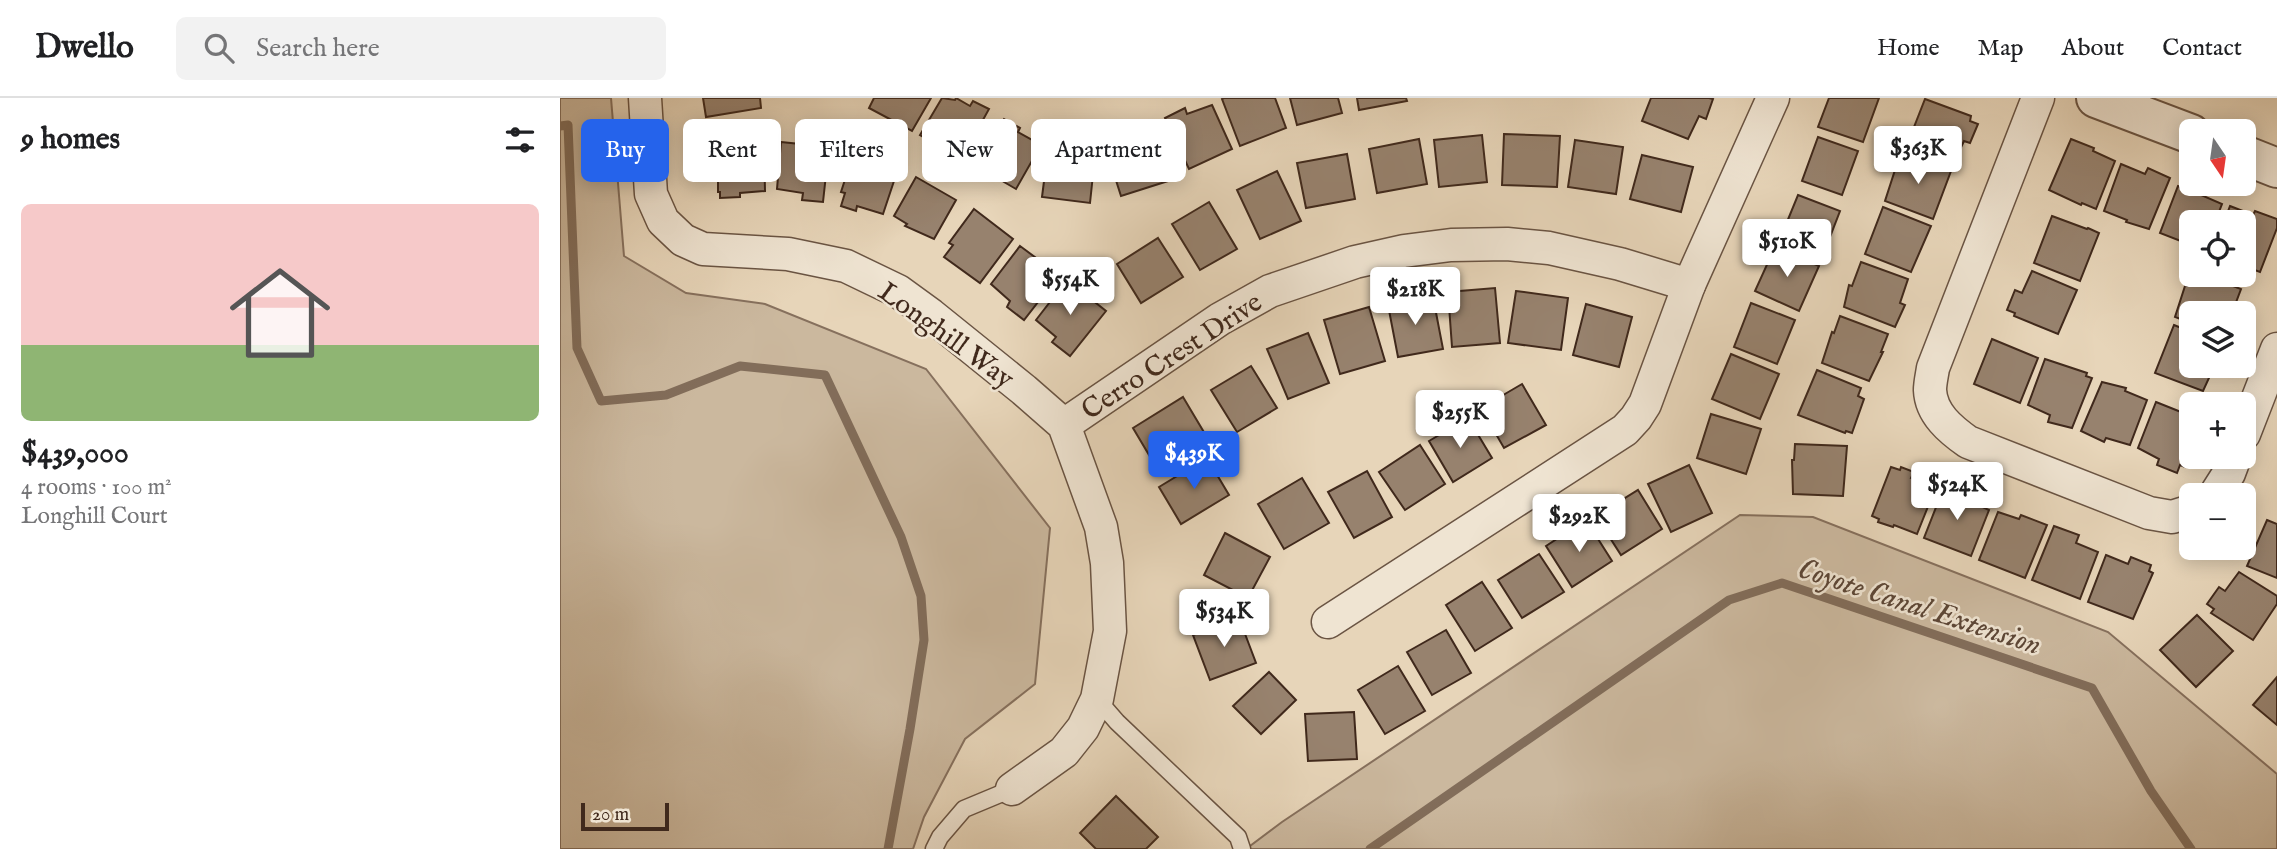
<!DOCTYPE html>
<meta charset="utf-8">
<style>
body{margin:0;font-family:"IM FELL English",serif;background:#f2f2f2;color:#202124;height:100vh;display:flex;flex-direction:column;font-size:26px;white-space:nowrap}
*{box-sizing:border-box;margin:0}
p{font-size:23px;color:#757577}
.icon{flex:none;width:38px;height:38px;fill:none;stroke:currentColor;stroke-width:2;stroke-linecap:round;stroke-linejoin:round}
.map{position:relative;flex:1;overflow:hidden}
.sheet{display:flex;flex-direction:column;background:#fff;width:560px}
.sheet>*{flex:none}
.top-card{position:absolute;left:21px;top:21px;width:665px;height:63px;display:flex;gap:14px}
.needle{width:46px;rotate:167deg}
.controls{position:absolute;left:1619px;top:21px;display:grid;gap:14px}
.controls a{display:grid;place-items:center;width:77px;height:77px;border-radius:10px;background:#fff;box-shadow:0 4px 18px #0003;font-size:35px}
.scale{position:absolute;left:21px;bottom:18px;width:88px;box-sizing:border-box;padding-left:7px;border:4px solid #40291c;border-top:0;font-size:19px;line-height:24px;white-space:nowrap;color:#40291c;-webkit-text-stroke:5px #efe4d2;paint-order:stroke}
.price{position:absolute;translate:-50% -60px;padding:0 16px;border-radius:7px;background:#fff;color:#222;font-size:23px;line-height:46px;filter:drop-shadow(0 2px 4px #0008)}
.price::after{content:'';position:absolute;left:50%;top:42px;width:21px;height:16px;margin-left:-10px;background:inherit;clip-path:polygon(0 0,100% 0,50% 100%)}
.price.active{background:#2563eb;color:#fff}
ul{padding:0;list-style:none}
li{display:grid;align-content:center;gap:14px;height:371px;padding:0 21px}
li span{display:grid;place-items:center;height:217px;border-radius:10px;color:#555}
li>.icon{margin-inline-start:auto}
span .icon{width:126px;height:126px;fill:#fffc;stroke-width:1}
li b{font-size:30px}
h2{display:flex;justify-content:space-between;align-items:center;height:84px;padding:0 21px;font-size:30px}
.chip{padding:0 24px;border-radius:10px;background:#fff;box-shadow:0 4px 18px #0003;font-size:24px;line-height:63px}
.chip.active{background:#2563eb;color:#fff}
header{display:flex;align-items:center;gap:42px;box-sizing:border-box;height:98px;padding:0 35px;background:#fff;border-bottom:2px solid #e0e0e0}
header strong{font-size:33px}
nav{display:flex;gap:38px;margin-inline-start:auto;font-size:24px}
.search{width:490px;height:63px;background:#f2f2f2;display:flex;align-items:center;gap:18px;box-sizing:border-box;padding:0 24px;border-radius:10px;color:#757577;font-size:26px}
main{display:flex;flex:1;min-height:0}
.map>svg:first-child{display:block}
.green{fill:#cbb89e;stroke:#86705d;stroke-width:2}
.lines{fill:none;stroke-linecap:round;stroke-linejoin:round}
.stream{stroke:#826d5a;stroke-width:9}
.building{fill:#97826e;stroke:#40291c;stroke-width:2}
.service-casing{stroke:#6a5443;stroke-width:19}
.minor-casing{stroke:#6a5443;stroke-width:35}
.tertiary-casing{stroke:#6a5443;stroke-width:42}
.service{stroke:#efe4d2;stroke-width:16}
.minor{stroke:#efe4d2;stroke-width:32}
.tertiary{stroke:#efe4d2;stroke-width:38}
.labels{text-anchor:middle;stroke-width:5;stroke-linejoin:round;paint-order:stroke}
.street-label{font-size:28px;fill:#40291c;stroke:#efe4d2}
.water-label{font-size:30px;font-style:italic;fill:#5c4636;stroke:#efe4d2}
</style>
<header>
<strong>Dwello</strong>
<div class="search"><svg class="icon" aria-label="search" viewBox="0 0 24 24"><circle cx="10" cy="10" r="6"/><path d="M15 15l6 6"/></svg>Search here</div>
<nav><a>Home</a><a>Map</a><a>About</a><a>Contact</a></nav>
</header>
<main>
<section class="sheet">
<h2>9 homes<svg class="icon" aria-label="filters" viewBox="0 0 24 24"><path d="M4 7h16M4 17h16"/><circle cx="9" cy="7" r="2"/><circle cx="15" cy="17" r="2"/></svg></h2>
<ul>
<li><span style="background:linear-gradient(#f6c9c9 65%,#8fb573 0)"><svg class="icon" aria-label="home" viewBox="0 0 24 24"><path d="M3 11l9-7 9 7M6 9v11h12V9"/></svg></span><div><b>$439,000</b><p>4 rooms · 100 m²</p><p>Longhill Court</p></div></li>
</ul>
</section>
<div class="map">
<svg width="1717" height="751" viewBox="0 0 1717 751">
<rect width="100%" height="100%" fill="#e7d5b9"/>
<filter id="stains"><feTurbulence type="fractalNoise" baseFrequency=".00286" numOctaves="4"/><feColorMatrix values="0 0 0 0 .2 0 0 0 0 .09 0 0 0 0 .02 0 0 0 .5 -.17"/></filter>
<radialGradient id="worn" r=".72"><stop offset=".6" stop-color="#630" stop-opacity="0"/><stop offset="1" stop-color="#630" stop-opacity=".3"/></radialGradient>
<g class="green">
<path d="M0,0H51L64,158L126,195L205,206L366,271L490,430L475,586L405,641L364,719L353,751H0Z"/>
<path d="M1180,417L1253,419L1548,534L1717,676V751H686L722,724Z"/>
</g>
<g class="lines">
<g class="stream">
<path d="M0,28L8,27L17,250L41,303L106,297L180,268L265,277L341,439L361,498L364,542L350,631L328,751"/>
<path d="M810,751L1169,502L1222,485L1532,590L1591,693L1631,751"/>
</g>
</g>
<g class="building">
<path d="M143,0H200L201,10L146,19Z"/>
<path d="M314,0H371L352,33L309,10Z"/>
<path d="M382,0L395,2L396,0L410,8L413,3L429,11L402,60L360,37Z"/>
<path d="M664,0H715L726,30L680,48L662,1Z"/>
<path d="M730,0H778L782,15L737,27Z"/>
<path d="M797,0H846L847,3L799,12Z"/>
<path d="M1091,0H1149L1153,1L1146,21L1139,18L1128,41L1082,23Z"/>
<path d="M1269,0H1319L1303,44L1258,29Z"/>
<path d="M1365,1L1411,18L1410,23L1418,26L1410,45L1404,43L1393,66L1347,47Z"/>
<path d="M652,7L672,51L629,71L605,20L625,10L627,16Z"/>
<path d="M444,21L460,30L458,34L481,47L456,91L413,66L434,30L437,32Z"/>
<path d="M591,28L608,83L561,98L545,48L569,41L567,35Z"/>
<path d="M944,36L1000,38L997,89L942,87Z"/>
<path d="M922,37L927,84L879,89L874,42Z"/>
<path d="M1258,39L1298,53L1282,97L1242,83Z"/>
<path d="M859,41L867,86L817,95L809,51Z"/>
<path d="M1511,41L1534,50L1533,53L1555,63L1536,111L1522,105L1521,107L1489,92Z"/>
<path d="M1015,42L1063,49L1056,96L1008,89Z"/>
<path d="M221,44L269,49L263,104L242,102L243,95L217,91Z"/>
<path d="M204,46L205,93L180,95V99L160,100V94H158V47Z"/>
<path d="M516,46L536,48L530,105L482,99L488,52H516Z"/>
<path d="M1344,55L1391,73L1373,121L1325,103L1336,69L1338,70Z"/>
<path d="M787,56L795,101L746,110L737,65Z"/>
<path d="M293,57L338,71L323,116L297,108L296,113L281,108L285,95L281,94Z"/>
<path d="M1082,57L1133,69L1121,114L1070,101Z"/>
<path d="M1561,66L1585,76L1588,70L1610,80L1589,131L1566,124L1567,122L1544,113Z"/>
<path d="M717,73L741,123L700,141L677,92Z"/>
<path d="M356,79L396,102L374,141L345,128L347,126L334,118Z"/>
<path d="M1623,83L1643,91L1641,97L1662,106L1655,124H1631V147L1600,135L1618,88L1621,89Z"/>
<path d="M1238,97L1280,113L1263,157L1220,141Z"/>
<path d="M649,104L677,151L640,172L612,126Z"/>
<path d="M1670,108L1693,117L1695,113L1717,121V130L1700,174L1684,168V124H1664Z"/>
<path d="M1323,109L1371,128L1351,174L1305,156Z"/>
<path d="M414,111L453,141L420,185L384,159L393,147L389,145Z"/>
<path d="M1492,118L1527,131L1528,130L1539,135L1520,183L1474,165Z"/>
<path d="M598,140L623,179L581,205L557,166Z"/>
<path d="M460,148L499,177L464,222L447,209L450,203L431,186Z"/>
<path d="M1215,149L1259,168L1239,213L1195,193Z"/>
<path d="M1301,164L1348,181L1340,205L1345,207L1335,229L1284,209L1289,187L1292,188Z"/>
<path d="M1472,173L1517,192L1498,236L1454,218L1455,215L1447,212L1455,192L1462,195Z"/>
<path d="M1632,177H1644L1681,191L1672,215H1631V225L1615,219L1625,188H1627Z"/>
<path d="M507,182L546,213L510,258L492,244L496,239L476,222Z"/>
<path d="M935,190L940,245L892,249L888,194Z"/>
<path d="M956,193L1008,200L1001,252L948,245Z"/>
<path d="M873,199L883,251L838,259L828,207Z"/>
<path d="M1191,205L1235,222L1217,266L1174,249Z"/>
<path d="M1026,206L1072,219L1059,269L1013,257Z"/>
<path d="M809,209L825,263L780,276L764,222Z"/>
<path d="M1280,218L1328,236L1321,254H1323L1309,283L1262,265L1272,234L1274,235Z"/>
<path d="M1614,227L1631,234V268L1654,269L1643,293L1595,275Z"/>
<path d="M748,235L769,285L728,301L707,251Z"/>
<path d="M1432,241L1478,260L1460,305L1414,286Z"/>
<path d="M1171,256L1219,276L1200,321L1152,301Z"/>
<path d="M1485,261L1527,275L1526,278L1532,280L1512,330L1488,324L1490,317L1468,307Z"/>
<path d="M691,268L717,310L677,334L651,292Z"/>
<path d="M1257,272L1301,290L1298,298L1304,301L1292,335L1286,333L1285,335L1238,317Z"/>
<path d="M1542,284L1566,290L1565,293L1587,302L1570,347L1546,340L1544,344L1521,333Z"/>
<path d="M962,286L986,327L944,350L921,310Z"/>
<path d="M623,299L648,341L598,372L573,330Z"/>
<path d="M1596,304L1631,318V353L1625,369L1620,367L1617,375L1597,367L1599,361L1578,350Z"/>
<path d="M1151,316L1201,331L1186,376L1137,360Z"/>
<path d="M908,320L932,360L893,384L869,343Z"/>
<path d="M1235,346L1287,348L1283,398L1233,396L1232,362H1234Z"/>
<path d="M860,347L885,386L845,412L819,374Z"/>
<path d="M647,360L669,397L621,426L599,389Z"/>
<path d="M1129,367L1152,415L1111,434L1088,386Z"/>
<path d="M1331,369L1340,372L1341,369L1354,374L1351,380L1375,391L1357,436L1334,427L1333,429L1318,424L1319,421L1312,418Z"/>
<path d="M807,373L832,419L794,440L768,394Z"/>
<path d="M742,380L769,425L724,451L698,406Z"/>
<path d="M1389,388L1409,395L1407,402L1429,412L1411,458L1364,440L1382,394L1386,395Z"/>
<path d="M1078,392L1102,431L1061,457L1036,418Z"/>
<path d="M1438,414L1459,421L1461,417L1487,427L1465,480L1419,462Z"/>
<path d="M1026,422L1052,463L1012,489L986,448Z"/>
<path d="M1707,422L1717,426V480L1687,468Z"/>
<path d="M1494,428L1519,437L1516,445L1538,454L1520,501L1472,482Z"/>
<path d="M665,435L710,459L688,500L644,477Z"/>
<path d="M979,456L1004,494L962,520L938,482Z"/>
<path d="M1546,457L1568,466L1571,459L1591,467L1589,473L1593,475L1573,521L1528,504Z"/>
<path d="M1679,474L1717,498V506L1693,542L1651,515L1654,511L1647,506L1659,489L1665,493Z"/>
<path d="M922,484L952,530L915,553L886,507Z"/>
<path d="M1637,517L1673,553L1636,589L1600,552Z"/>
<path d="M679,520L696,565L650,582L633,537Z"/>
<path d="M886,532L911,575L872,597L847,554Z"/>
<path d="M838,568L865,613L825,636L798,592Z"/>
<path d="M709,574L736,602L701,636L673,608Z"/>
<path d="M1717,579V627L1693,607Z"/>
<path d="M794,614L797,661L748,663L745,616Z"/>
<path d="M556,698L598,739L586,751H536L520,735Z"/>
</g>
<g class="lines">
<defs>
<g id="service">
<path d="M537,601L557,624L678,739L682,751"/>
<path d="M374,751L380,739L404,711L452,691"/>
</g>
<g id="minor">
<path d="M85,0L91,96L103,123L123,142L143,151L228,156L286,168L338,193L371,217L464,292L504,327L541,429L547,465L550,533L537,601L523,630L504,654L452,691"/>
<path d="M1478,0L1373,270C1372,277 1370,285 1370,292C1371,316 1391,332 1408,344L1589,415L1612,419L1631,413"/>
<path d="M504,327L660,221L710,193L795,164L844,153L891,147L947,146L989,150L1060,166L1129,187"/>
<path d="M1684,336L1717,251"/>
<path d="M1655,397L1669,375L1675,359"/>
<path d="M768,524L1065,332L1076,320L1085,306L1129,187L1213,0"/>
</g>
<g id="tertiary">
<path d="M1536,0L1631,36"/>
<path d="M1684,57L1717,70"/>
</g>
</defs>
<use href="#service" class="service-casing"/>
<use href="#minor" class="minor-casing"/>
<use href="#tertiary" class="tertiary-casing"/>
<use href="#service" class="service"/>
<use href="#minor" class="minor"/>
<use href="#tertiary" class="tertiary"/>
</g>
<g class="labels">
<g class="street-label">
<text transform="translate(387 236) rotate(36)" y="10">Longhill Way</text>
<text transform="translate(611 257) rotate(-33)" y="10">Cerro Crest Drive</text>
</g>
<g class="water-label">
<text transform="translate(1360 508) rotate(18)" y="10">Coyote Canal Extension</text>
</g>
</g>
<rect width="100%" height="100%" filter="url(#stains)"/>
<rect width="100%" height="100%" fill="url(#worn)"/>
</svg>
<div class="controls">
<a><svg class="needle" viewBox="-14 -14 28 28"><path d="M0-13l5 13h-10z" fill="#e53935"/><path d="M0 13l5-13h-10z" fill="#757577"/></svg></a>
<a><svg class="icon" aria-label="locate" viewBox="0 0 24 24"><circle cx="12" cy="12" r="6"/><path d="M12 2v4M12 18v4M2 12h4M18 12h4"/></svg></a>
<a><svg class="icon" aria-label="layers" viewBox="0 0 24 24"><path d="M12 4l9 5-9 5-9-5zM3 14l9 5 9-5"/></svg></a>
<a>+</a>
<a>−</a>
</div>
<div class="scale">20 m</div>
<b class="price" style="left:1358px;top:88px">$363K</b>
<b class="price" style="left:1227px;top:181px">$510K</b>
<b class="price" style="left:510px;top:219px">$554K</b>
<b class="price" style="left:855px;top:229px">$218K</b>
<b class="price" style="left:900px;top:352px">$255K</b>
<b class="price active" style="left:634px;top:393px">$439K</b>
<b class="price" style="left:1397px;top:424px">$524K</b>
<b class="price" style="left:1019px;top:456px">$292K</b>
<b class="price" style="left:664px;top:551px">$534K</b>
<div class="top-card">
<a class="chip active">Buy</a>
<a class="chip">Rent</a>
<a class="chip">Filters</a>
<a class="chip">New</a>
<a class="chip">Apartment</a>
</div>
</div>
</main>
